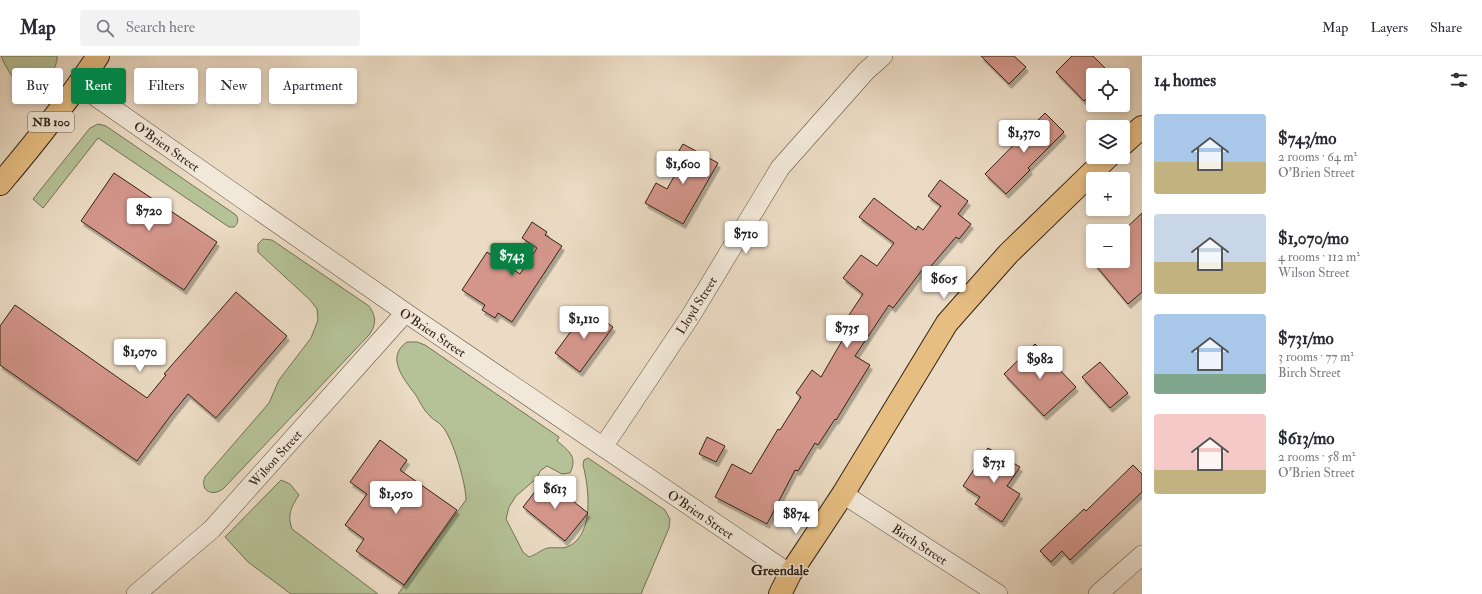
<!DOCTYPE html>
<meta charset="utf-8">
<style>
body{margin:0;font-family:"IM FELL Double Pica",serif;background:#f2f2f3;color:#2b2b33;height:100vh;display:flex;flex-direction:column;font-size:15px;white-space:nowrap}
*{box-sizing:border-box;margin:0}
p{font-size:13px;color:#7c7c81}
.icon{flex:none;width:22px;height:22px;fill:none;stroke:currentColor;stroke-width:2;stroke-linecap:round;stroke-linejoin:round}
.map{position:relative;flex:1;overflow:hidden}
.details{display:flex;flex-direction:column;background:#fff;width:340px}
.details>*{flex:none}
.top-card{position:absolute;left:12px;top:12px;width:380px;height:36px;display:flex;gap:8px}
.tools{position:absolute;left:1086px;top:12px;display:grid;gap:8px}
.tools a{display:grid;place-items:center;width:44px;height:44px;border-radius:4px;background:#fff;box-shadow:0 2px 6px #0003;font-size:20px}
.price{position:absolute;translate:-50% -34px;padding:0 9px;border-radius:4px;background:#fff;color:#222;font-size:13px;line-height:26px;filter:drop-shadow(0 1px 2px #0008)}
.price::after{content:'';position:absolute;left:50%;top:24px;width:12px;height:9px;margin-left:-6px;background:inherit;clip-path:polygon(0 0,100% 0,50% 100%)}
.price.current{background:#0b8043;color:#fff}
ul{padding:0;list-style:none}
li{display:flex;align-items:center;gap:12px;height:100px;padding:0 12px}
li span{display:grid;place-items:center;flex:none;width:112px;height:80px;border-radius:4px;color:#555}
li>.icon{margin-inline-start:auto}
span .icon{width:48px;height:48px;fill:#fffc;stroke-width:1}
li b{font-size:17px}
h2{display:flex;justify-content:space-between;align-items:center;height:48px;padding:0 12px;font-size:17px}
.pill{padding:0 14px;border-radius:4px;background:#fff;box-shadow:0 2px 6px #0003;font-size:14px;line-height:36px}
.pill.current{background:#0b8043;color:#fff}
header{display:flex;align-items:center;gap:24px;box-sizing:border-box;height:56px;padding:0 20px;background:#fff;border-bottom:1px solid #e1e1e2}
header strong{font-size:19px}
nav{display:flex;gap:22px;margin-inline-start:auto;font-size:14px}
.search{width:280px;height:36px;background:#f2f2f3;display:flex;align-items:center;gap:10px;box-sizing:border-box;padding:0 14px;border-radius:4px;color:#7c7c81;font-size:15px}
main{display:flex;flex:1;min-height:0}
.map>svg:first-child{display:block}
.green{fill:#b5c196;stroke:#737256}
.building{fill:#d4968b;stroke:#312316;filter:url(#shadow)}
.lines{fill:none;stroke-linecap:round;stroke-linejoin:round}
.minor-casing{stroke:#605142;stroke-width:20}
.major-casing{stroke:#312316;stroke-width:24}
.minor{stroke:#f2e8d9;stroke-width:19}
.major{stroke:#e6be82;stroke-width:22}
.labels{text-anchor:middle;stroke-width:3;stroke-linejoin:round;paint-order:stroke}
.shield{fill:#f2e8d9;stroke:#6b5e50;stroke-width:1}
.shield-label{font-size:12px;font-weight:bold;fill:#312316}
.street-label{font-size:13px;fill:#312316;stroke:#f2e8d9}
.neighbourhood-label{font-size:14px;font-weight:bold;fill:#312316;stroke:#f2e8d9}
</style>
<header>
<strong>Map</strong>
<div class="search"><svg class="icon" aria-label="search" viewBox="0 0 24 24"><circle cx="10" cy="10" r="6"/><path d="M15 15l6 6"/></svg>Search here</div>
<nav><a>Map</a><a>Layers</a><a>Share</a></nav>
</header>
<main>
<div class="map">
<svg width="1142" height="538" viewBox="0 0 1142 538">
<defs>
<filter id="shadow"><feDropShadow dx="2.5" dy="4.5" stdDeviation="0" flood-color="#0004"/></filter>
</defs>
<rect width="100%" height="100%" fill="#ebdbc4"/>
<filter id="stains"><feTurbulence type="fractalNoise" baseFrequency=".005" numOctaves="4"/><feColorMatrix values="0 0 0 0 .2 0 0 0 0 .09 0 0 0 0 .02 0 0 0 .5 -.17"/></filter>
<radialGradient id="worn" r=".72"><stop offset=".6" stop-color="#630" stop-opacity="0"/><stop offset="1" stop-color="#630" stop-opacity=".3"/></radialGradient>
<g class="green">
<path d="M1,0H57C59,9 43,34 33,36C19,33 6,13 1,0Z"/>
<path d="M98,68L106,70L236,159C239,163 238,168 234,171H229L98,82L43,152L33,143L90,72Z"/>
<path d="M263,183L272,184L369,250C376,260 377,268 369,279L224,432C214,441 199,436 205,421L269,347L279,324L311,282L318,264L317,253L310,244L258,196V188Z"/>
<path d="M407,286H417L425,289L559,381L557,385C569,395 578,401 570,417L562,418L547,410L540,415L537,422L516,440L509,451L506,463L523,496L529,501C536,499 542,493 548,492C554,491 562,493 567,491C595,480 589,432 583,409L584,404L588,402L665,454L670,463L669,472L641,538H398L466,444C466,428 453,382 442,370C439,366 433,364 430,360C423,354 420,345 415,338C404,323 385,301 407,286Z"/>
<path d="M281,424L290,428L299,439C291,451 287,459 292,473L378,538H291L248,506L225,481Z"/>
</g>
<g class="building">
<path d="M981,0H1014L1026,11L1009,28Z"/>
<path d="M1072,0H1093L1112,19H1093V37L1084,45L1056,16Z"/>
<path d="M1045,57L1064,76L1028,112L1030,114L1006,138L985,118Z"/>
<path d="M683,88L718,107L683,168L645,147L656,127L667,133L681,108L674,103Z"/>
<path d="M114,117L217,186L184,234L81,165Z"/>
<path d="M940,124L968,145L958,158L971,168L959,183L956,181L925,217L922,214L893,252L889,249L855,300L870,309L836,364L835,363L818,389L815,387L798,415L795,414L767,468L715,441L732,408L751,418L778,373L780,374L801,341L796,337L812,314L821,321L846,278L839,274L863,238L843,222L861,199L877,210L894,187L859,161L874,142L916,174L918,170L923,174L941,150L928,140Z"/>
<path d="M1142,157V236L1128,248L1092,205H1123V175Z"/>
<path d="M532,166L547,176L545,179L562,190L512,266L498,257L495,262L482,254L485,249L462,234L487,196L520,218L537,192L522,182Z"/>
<path d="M236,236L287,280L216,362L188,338L171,359L137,405L0,309V270L15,249L147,342L166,319L164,318Z"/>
<path d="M588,252L613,271L580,316L555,297Z"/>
<path d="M1035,288L1076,331L1044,360L1004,318Z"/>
<path d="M1100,306L1128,337L1110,352L1082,321Z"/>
<path d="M707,381L725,390L716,406L699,398Z"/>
<path d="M380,384L407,404L400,414L457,454L404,529L356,495L364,483L345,469L367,438L350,426Z"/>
<path d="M988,392L1020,411L1007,430L1020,438L1002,466L975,448L980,441L963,430Z"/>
<path d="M1133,409L1142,418V436L1070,504L1062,495L1051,506L1040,495L1084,453L1086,455Z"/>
<path d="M545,423L588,457L565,485L523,451Z"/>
</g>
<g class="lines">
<defs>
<g id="minor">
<path d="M79,29L409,259L790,518"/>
<path d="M603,391L690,261L780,112L866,15L883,0"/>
<path d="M843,438L998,538"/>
<path d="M136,538L212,473L405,257"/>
<path d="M1098,538L1142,499"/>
</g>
<g id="major">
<path d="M1123,88L1142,71"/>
<path d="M0,128C35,87 68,45 98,0"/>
<path d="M780,538L790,518L843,438L947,267L1008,198L1108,101"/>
</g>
</defs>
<use href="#minor" class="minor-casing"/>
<use href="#major" class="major-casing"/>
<use href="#minor" class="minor"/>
<use href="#major" class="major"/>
</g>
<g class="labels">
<rect class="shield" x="28" y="56" width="46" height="20" rx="3"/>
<g class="shield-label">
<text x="51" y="70">NB 100</text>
</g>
<g class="street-label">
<text transform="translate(167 90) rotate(35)" y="5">O'Brien Street</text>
<text transform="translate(696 249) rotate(-58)" y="5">Lloyd Street</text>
<text transform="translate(433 276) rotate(34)" y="5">O'Brien Street</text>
<text transform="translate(275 402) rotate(-48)" y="5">Wilson Street</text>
<text transform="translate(701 458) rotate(34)" y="5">O'Brien Street</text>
<text transform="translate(920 488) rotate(33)" y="5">Birch Street</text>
</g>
<g class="neighbourhood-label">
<text x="780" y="519">Greendale</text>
</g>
</g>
<rect width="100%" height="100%" filter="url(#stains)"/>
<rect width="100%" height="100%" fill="url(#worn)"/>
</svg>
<div class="tools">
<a><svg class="icon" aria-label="locate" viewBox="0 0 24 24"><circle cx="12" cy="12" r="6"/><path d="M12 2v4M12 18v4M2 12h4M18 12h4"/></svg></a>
<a><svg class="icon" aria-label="layers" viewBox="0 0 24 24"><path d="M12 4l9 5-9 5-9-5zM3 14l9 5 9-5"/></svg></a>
<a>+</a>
<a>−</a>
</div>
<b class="price" style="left:1024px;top:98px">$1,370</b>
<b class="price" style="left:683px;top:129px">$1,600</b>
<b class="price" style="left:149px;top:176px">$720</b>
<b class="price" style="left:746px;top:199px">$710</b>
<b class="price current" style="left:512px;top:221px">$743</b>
<b class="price" style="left:944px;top:244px">$605</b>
<b class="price" style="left:584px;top:284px">$1,110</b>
<b class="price" style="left:847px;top:293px">$735</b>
<b class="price" style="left:140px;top:317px">$1,070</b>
<b class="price" style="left:1040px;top:324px">$982</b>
<b class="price" style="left:994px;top:428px">$731</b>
<b class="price" style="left:555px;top:454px">$613</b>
<b class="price" style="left:396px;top:459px">$1,050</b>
<b class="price" style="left:796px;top:479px">$874</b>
<div class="top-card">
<a class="pill">Buy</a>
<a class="pill current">Rent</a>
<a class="pill">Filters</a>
<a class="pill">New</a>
<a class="pill">Apartment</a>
</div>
</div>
<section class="details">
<h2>14 homes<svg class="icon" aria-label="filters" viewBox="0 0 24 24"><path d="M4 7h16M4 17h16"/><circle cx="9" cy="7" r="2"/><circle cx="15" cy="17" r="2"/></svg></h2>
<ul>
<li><span style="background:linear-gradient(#a9c7e8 60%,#c2b280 0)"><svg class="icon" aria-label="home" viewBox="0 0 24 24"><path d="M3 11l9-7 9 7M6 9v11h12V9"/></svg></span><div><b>$743/mo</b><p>2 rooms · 64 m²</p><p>O'Brien Street</p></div></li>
<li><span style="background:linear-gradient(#c9d6e8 60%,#c2b280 0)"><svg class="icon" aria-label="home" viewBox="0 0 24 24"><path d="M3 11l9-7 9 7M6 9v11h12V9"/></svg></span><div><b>$1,070/mo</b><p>4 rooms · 112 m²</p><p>Wilson Street</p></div></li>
<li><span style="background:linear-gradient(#a9c7e8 75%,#7fa58c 0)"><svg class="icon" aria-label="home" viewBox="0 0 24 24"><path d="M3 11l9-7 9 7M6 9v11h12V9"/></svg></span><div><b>$731/mo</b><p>3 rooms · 77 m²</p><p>Birch Street</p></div></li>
<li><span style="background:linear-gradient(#f6c9c9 70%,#c2b280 0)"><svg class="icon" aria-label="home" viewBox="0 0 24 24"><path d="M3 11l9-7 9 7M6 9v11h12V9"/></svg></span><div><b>$613/mo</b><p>2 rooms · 58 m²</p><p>O'Brien Street</p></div></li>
</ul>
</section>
</main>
